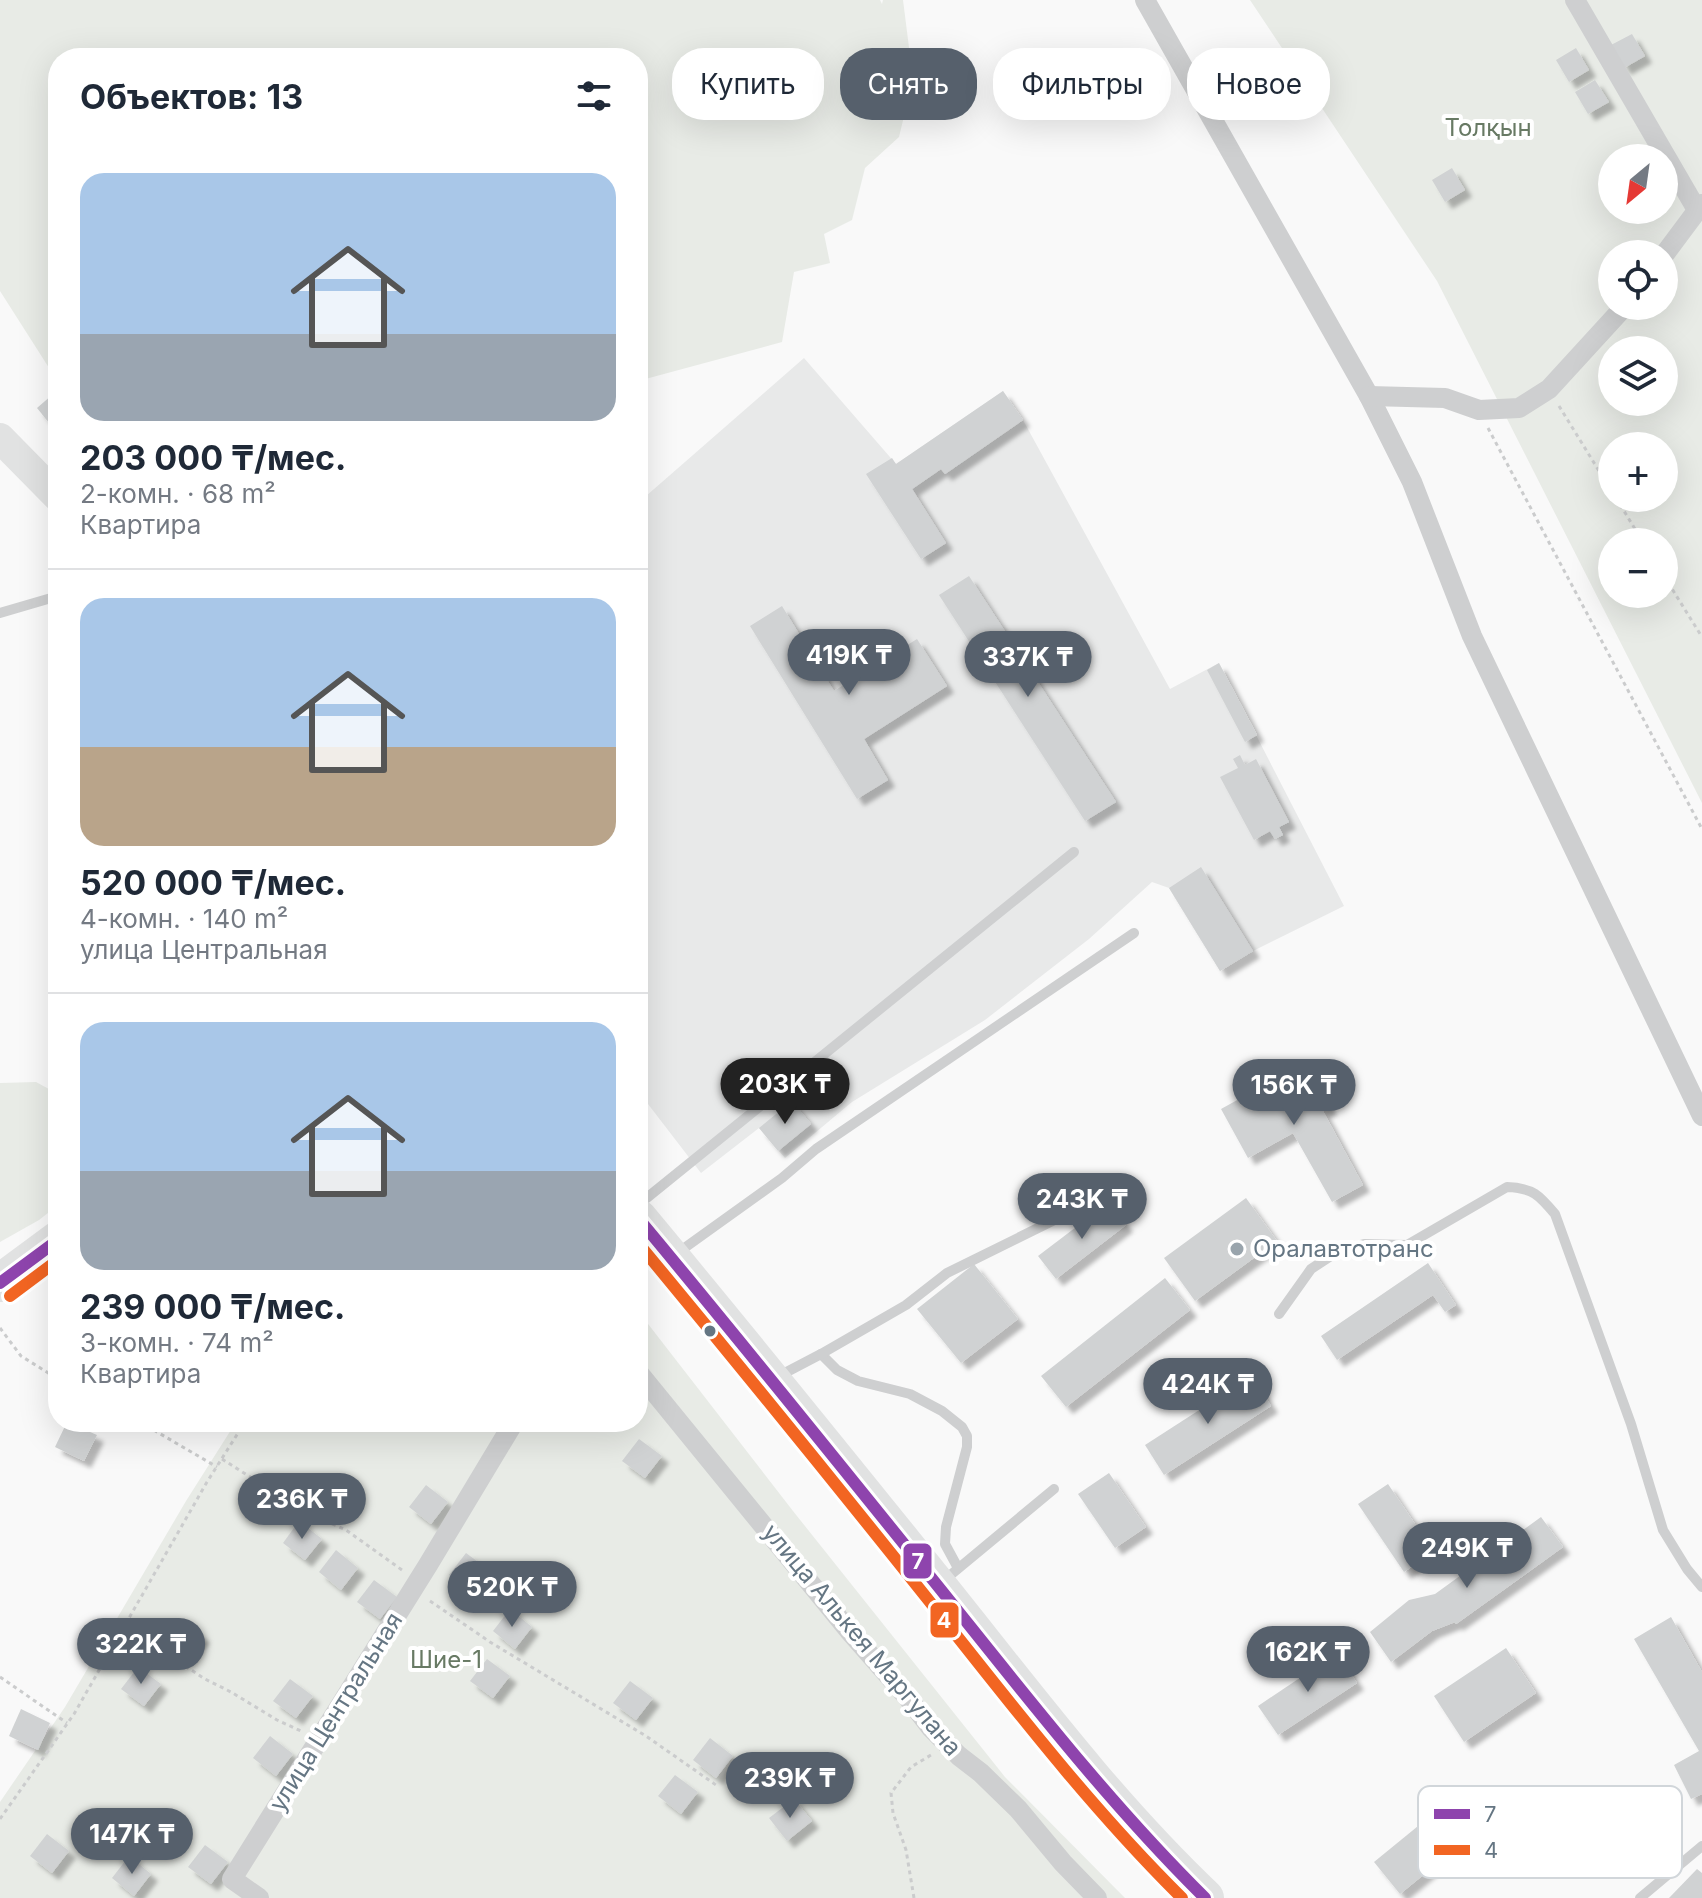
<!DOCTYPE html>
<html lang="ru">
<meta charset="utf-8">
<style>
body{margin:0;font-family:Inter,sans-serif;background:#f6f6f7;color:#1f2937;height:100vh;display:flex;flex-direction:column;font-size:30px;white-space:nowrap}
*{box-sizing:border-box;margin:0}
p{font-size:26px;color:#747a83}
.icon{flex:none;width:44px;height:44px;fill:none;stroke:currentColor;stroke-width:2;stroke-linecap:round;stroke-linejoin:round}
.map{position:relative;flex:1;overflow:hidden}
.details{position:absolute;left:48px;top:48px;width:600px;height:1384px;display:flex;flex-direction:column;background:#fff;border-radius:32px;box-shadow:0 8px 32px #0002}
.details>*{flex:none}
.banner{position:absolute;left:672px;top:48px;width:760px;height:72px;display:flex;gap:16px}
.needle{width:52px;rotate:209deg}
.fabs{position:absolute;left:1598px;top:144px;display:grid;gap:16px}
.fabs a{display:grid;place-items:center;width:80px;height:80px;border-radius:50%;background:#fff;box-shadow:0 8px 32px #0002;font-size:40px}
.price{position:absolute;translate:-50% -68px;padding:0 18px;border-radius:28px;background:#56606c;color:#fff;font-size:26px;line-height:52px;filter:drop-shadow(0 2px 4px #0008)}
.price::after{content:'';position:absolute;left:50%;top:48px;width:24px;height:18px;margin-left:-12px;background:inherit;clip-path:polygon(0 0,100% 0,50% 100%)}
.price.selected{background:#222;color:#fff}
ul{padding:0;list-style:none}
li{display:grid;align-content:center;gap:16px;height:424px;padding:0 32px}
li+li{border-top:2px solid #e0e1e3}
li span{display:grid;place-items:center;height:248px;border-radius:24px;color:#555}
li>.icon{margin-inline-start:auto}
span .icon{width:144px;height:144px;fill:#fffc;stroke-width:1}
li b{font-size:34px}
h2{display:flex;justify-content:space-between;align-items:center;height:96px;padding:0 32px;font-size:34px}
.tag{padding:0 28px;border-radius:32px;background:#fff;box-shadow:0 8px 32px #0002;font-size:28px;line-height:72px}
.tag.selected{background:#56606c;color:#fff}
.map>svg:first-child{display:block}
.built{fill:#e8e9e9}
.green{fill:#e8ebe6;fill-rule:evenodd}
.building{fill:#d0d2d3;filter:url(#shadow)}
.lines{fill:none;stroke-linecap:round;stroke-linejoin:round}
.path{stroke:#cbcccd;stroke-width:3;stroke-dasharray:4 4;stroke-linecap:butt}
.lane{stroke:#cecfd0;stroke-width:10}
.street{stroke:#cecfd0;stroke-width:20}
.secondary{stroke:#e1e2e2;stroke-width:30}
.highway{stroke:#e1e2e2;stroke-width:38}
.bus-1-casing{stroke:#fff;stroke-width:18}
.bus-2-casing{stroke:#fff;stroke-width:18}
.bus-1{stroke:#8e44ad;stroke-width:12}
.bus-2{stroke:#f26522;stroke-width:12}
.poi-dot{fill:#99a4ac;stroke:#fff;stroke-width:3}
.bus-dot{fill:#657683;stroke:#fff;stroke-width:3}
.labels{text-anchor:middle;stroke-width:8;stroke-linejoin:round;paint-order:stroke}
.park-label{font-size:24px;fill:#687a64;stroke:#fff}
.poi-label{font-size:24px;fill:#657683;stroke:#fff;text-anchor:start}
.street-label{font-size:24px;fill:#657683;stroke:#fff}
.key{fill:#fff;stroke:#d1d6da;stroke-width:2}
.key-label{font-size:22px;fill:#657683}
.line-badge{stroke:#fff;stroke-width:3}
.badge-label{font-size:22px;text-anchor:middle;font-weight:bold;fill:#fff}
</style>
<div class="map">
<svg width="1702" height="1898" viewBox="0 0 1702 1898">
<defs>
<filter id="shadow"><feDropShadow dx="7" dy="7" stdDeviation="2" flood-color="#0004"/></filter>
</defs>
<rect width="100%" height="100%" fill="#f9f9f9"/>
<path class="built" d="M804,358L896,464L1003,391L1023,420L1170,689L1219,663L1344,906L1253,951L1220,971L1169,888L1152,882L1089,939L985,1020L852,1102L785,1158L759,1128L701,1173L638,1091V503Z"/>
<g class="green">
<path d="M0,0H880L882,4L883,0H903L913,79L899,137L865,168L852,220L824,234L830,263L794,272L782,342L638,381V58H58V382L0,291Z"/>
<path d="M1250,0H1702V803L1437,281ZM1612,158H1664V210H1612ZM1612,254H1664V306H1612ZM1612,350H1664V402H1612ZM1612,446H1664V498H1612ZM1612,542H1664V594H1612Z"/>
<path d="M36,1082L58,1094V1205L39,1220L0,1242V1083Z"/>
<path d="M638,1311L793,1511L1005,1777L1125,1898H0V1802L65,1707L186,1501L236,1422H638Z"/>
</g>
<g class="building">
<path d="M1632,34L1645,56L1624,68L1611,45Z"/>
<path d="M1576,48L1589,70L1569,82L1556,60Z"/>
<path d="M1595,80L1609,102L1588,114L1575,92Z"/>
<path d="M1452,168L1465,190L1445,202L1432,180Z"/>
<path d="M1003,391L1023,420L945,474L941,469L912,489L946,543L921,559L866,474L892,458L896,464Z"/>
<path d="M52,395L58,403V434L37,408Z"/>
<path d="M969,576L1116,802L1085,821L939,595Z"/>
<path d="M782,606L834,691L917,639L947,686L864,739L888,780L857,799L750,626Z"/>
<path d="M1219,663L1257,735L1245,742L1207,670Z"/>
<path d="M1240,755L1245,765L1256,759L1289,822L1279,827L1283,835L1275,839L1270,831L1254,840L1220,777L1238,768L1233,759Z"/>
<path d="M1201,867L1253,951L1220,971L1169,888Z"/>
<path d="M1304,1063L1330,1108L1323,1111L1363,1185L1332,1202L1293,1133L1248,1158L1221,1109Z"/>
<path d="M792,1101L811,1124L778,1151L759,1128Z"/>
<path d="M1246,1198L1277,1241L1195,1301L1164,1258Z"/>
<path d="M1109,1202L1126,1225L1056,1279L1038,1256Z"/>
<path d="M1428,1263L1456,1305L1445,1312L1433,1295L1337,1360L1321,1336Z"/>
<path d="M974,1264L1018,1319L961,1363L917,1309Z"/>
<path d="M1165,1278L1190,1310L1066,1407L1041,1376Z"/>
<path d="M1252,1376L1271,1406L1164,1475L1145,1445Z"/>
<path d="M67,1422L97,1435L84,1461L55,1447Z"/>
<path d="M639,1439L662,1456L645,1478L622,1461Z"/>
<path d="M1109,1473L1146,1527L1115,1548L1078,1494Z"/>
<path d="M1388,1484L1434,1552L1404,1572L1358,1504Z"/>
<path d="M426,1485L448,1502L431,1524L409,1507Z"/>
<path d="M1541,1517L1563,1547L1456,1624L1455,1622L1432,1631L1391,1662L1370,1632L1409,1600L1435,1594Z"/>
<path d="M299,1521L322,1539L305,1560L283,1543Z"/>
<path d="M336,1550L358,1568L341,1590L319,1572Z"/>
<path d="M466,1553L489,1570L472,1592L449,1575Z"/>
<path d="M374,1580L397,1597L380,1619L357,1602Z"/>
<path d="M510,1609L532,1627L515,1649L493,1631Z"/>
<path d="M1671,1617L1702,1672V1794L1691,1799L1674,1765L1699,1751L1634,1639Z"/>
<path d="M180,1618L203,1636L186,1657L163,1640Z"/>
<path d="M1506,1648L1536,1693L1464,1742L1434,1696Z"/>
<path d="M1337,1653L1357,1683L1278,1735L1258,1706Z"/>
<path d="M487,1659L510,1676L493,1698L470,1681Z"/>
<path d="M138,1667L161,1684L144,1706L121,1689Z"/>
<path d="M290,1679L313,1696L296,1718L273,1701Z"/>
<path d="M630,1681L653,1698L636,1720L613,1703Z"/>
<path d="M21,1709L50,1723L38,1750L9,1736Z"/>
<path d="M270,1736L293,1754L276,1776L253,1758Z"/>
<path d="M710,1738L733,1756L716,1778L693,1760Z"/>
<path d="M675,1775L698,1792L681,1814L658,1796Z"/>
<path d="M1456,1795L1482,1827L1400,1894L1374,1862Z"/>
<path d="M794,1799L812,1821L787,1841L769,1818Z"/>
<path d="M47,1834L69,1851L52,1873L30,1856Z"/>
<path d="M205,1845L228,1862L211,1884L188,1867Z"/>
<path d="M129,1856L151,1874L134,1896L112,1878Z"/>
<path d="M1697,1869L1702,1873V1898H1669Z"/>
</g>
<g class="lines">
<g class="path">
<path d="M1559,406L1612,492"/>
<path d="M1488,428L1702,829"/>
<path d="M1616,498L1643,542"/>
<path d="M1664,576L1702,637"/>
<path d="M0,1328L21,1356L58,1379"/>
<path d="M140,1422L217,1467"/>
<path d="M222,1459L305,1512L346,1530L402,1570"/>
<path d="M430,1601L490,1642L646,1736L716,1785"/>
<path d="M125,1627L205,1679L231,1692L277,1720L301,1731"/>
<path d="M0,1677L67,1723"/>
<path d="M0,1819L74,1714L207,1482L245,1422"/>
<path d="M914,1898L906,1850L893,1813L891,1793L911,1767L931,1755"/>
</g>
<g class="lane">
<path d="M0,613L58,596"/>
<path d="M638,1205L1074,852"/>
<path d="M676,1254L782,1178L816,1149L1134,933"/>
<path d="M1279,1314L1311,1269L1340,1250L1364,1244L1407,1245L1507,1187C1533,1188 1539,1195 1555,1214L1631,1424L1663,1530L1687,1569L1702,1587"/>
<path d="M821,1354L837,1370L858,1381L910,1394L942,1411L962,1427L967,1436V1447L946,1527L945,1544L958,1568"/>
<path d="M779,1376L821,1354L906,1305L947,1273L1103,1196"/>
<path d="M942,1582L1054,1489"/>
<path d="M1640,1898L1702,1846"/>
</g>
<g class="street">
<path d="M1145,0L1369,396L1412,482L1472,636L1702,1116"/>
<path d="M1575,0L1697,210"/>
<path d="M1664,255L1702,204"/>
<path d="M1369,396L1445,398L1479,410L1519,408L1549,389L1625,306"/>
<path d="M638,1372L850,1632L908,1698L931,1728L959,1756L981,1773L1018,1809L1063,1863L1097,1898"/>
<path d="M259,1898L232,1879L428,1565L514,1422"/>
</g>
<path class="secondary" d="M0,438L58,497"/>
<g class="highway">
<path d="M638,1218C739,1339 838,1462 937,1585C1023,1692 1105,1803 1205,1898"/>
<path d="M0,1283L58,1240"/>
</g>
<defs>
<g id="bus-1">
<path d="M638,1218C739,1339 838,1462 937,1585C1023,1692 1107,1801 1205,1898"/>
<path d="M0,1283L58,1240"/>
</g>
<g id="bus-2">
<path d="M638,1243C735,1360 831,1478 926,1597C1008,1700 1088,1805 1182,1898"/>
<path d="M10,1296L58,1260"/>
</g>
</defs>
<use href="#bus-1" class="bus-1-casing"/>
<use href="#bus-2" class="bus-2-casing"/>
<use href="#bus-1" class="bus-1"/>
<use href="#bus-2" class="bus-2"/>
</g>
<circle class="poi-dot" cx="1237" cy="1249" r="8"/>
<circle class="bus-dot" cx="710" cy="1331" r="7"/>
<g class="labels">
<g class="park-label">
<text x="1488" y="136">Толқын</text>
<text x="446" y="1668">Шие-1</text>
</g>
<g class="poi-label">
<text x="1253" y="1257">Оралавтотранс</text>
</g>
<g class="street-label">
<text transform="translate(862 1640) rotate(50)" y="8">улица Алькея Маргулана</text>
<text transform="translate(336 1712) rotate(-58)" y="8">улица Центральная</text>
</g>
</g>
<rect x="1418" y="1786" width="264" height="92" rx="12" class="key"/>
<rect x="1434" y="1809" width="36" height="10" fill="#8e44ad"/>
<rect x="1434" y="1845" width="36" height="10" fill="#f26522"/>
<g class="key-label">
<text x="1484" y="1822">7</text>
<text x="1484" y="1858">4</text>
</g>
<g class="line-badge">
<rect x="902" y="1542" width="31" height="38" rx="8" fill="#8e44ad"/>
<rect x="929" y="1601" width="31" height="38" rx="8" fill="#f26522"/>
</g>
<g class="badge-label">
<text x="918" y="1569">7</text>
<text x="944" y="1628">4</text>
</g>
</svg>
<div class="fabs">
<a><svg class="needle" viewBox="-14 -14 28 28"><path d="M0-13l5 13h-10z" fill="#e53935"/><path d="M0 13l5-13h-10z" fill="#747a83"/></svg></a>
<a><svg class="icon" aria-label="locate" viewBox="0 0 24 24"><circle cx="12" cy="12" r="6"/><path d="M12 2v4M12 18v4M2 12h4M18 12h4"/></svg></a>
<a><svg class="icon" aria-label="layers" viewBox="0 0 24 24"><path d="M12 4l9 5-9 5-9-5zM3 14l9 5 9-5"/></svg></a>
<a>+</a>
<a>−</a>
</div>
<b class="price" style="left:849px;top:697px">419K ₸</b>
<b class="price" style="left:1028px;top:699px">337K ₸</b>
<b class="price selected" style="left:785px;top:1126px">203K ₸</b>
<b class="price" style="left:1294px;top:1127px">156K ₸</b>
<b class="price" style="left:1082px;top:1241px">243K ₸</b>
<b class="price" style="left:1208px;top:1426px">424K ₸</b>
<b class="price" style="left:302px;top:1541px">236K ₸</b>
<b class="price" style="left:1467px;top:1590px">249K ₸</b>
<b class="price" style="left:512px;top:1629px">520K ₸</b>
<b class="price" style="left:141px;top:1686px">322K ₸</b>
<b class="price" style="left:1308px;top:1694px">162K ₸</b>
<b class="price" style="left:790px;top:1820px">239K ₸</b>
<b class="price" style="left:132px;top:1876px">147K ₸</b>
<div class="banner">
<a class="tag">Купить</a>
<a class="tag selected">Снять</a>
<a class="tag">Фильтры</a>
<a class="tag">Новое</a>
</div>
<section class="details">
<h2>Объектов: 13<svg class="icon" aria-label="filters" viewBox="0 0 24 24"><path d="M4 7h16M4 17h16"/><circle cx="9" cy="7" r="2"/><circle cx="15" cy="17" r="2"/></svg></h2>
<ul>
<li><span style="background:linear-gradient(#a9c7e8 65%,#9aa5b1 0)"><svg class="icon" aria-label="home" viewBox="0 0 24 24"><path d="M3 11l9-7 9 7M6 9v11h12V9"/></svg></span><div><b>203 000 ₸/мес.</b><p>2-комн. · 68 m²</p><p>Квартира</p></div></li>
<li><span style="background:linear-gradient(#a9c7e8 60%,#b9a48a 0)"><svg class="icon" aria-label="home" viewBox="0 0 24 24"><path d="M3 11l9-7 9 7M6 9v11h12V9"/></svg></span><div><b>520 000 ₸/мес.</b><p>4-комн. · 140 m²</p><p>улица Центральная</p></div></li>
<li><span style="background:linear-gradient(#a9c7e8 60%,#9aa5b1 0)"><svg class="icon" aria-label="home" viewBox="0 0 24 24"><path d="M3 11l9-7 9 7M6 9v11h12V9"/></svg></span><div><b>239 000 ₸/мес.</b><p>3-комн. · 74 m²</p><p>Квартира</p></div></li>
</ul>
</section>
</div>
